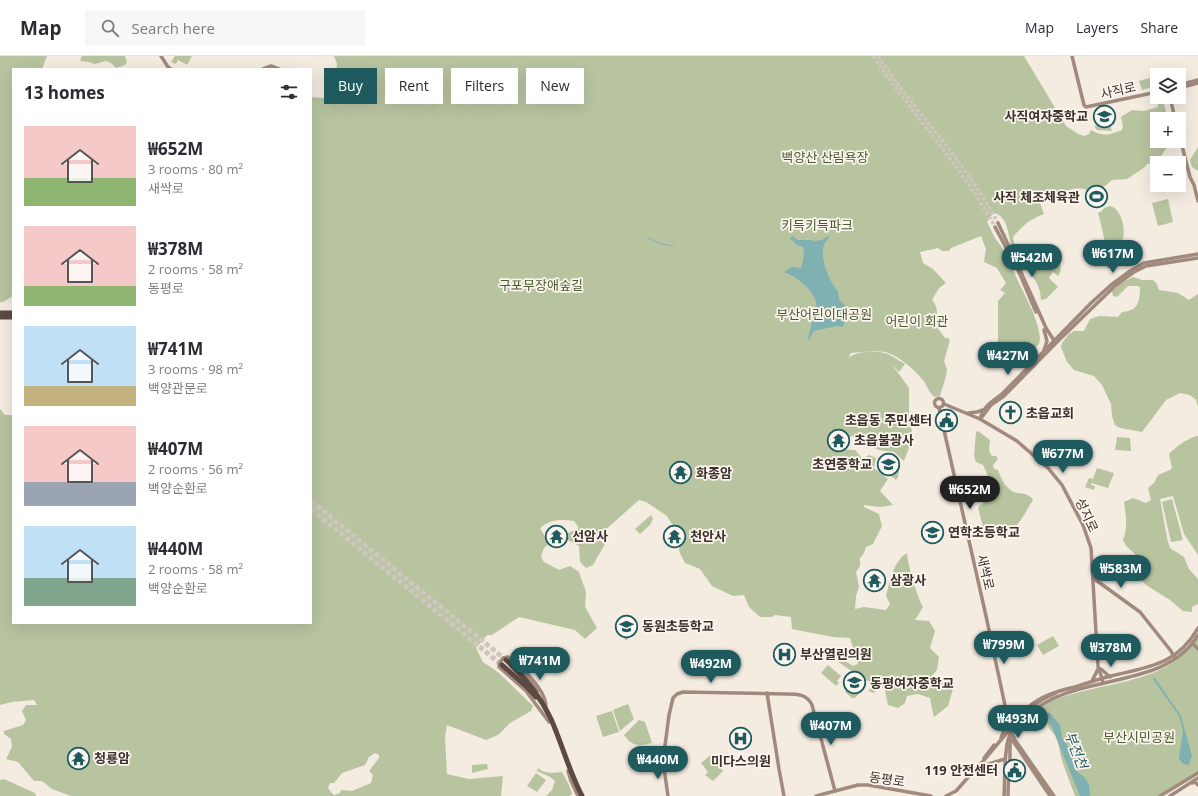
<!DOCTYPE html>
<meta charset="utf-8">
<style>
body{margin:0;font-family:"Open Sans","Noto Sans KR",sans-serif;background:#f7f7f7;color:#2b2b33;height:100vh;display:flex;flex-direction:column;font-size:15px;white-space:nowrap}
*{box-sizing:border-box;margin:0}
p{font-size:13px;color:#7c7c81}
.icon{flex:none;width:22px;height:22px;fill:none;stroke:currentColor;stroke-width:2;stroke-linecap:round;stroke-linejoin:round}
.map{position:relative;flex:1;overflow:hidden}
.panel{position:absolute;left:12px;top:12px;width:300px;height:556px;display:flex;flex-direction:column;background:#fff;border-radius:0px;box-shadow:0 4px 16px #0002}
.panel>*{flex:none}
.banner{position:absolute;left:324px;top:12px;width:380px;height:36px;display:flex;gap:8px}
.tools{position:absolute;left:1150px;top:12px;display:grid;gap:8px}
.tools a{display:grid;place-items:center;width:36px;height:36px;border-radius:0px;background:#fff;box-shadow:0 4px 16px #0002;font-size:20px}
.price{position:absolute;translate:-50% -34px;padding:0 9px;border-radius:14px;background:#1f5a5e;color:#fff;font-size:13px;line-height:26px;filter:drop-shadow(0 1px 2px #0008)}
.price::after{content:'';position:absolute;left:50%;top:24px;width:12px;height:9px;margin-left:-6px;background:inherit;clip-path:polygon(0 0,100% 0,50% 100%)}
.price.on{background:#222;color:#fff}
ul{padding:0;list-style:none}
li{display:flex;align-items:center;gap:12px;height:100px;padding:0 12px}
li span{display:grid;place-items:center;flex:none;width:112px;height:80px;border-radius:0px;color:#555}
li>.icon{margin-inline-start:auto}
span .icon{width:48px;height:48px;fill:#fffc;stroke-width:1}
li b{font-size:17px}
h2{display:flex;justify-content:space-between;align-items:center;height:48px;padding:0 12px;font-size:17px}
.pill{padding:0 14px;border-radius:0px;background:#fff;box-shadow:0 4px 16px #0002;font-size:14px;line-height:36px}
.pill.on{background:#1f5a5e;color:#fff}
header{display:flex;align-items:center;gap:24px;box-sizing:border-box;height:56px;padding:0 20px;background:#fff;border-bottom:1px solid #e1e1e2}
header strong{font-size:19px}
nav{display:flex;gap:22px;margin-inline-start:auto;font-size:14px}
.search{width:280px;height:36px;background:#f7f7f7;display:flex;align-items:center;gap:10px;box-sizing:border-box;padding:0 14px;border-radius:0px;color:#7c7c81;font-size:15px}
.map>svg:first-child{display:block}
.green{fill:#b8c4a0;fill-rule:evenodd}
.water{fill:#7fb0b2}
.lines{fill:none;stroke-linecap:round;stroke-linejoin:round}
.stream{stroke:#7fb0b2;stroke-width:1}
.secondary-tunnel{stroke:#cfc6bd;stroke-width:3.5;stroke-dasharray:3.5 2;stroke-linecap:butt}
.highway-tunnel{stroke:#cfc6bd;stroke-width:5;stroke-dasharray:5 2.5;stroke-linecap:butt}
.secondary{stroke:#a18a7d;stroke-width:3.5}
.highway{stroke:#5c4a42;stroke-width:5}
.secondary-bridge{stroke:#a18a7d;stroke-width:3.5}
.labels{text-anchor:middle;stroke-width:3.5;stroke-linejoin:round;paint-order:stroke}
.street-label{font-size:13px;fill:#3b302b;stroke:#fbf5ee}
.poi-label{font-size:13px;font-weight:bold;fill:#3b302b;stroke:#fbf5ee;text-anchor:start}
.park-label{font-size:13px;fill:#4a5a2e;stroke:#fbf5ee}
.water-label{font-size:14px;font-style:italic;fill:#1f5a5e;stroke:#fbf5ee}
</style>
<header>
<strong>Map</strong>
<div class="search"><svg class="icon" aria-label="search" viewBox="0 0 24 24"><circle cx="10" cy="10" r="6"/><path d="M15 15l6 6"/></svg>Search here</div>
<nav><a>Map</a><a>Layers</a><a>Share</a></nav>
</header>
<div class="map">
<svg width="1198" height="740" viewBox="0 0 1198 740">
<rect width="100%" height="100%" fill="#f4ebe1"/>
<g class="green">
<path d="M0,0H47L42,13H13V240L3,246H0Z"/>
<path d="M82,0H125L127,6L125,9L116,12L111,7L106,5L95,8L89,6L80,5Z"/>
<path d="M175,0H192L187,9L178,4L176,8L171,6Z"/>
<path d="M334,0H1024L1066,70L1078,78L1084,80L1089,78L1091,74C1102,81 1110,79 1122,74L1123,70L1121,61L1132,54L1144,55L1158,51V42L1163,44L1168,63H1157V85H1171L1156,108H1147L1145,111L1127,123L1112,124L1105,130L1089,135C1074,126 1054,141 1040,147L1044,158C1030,163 1022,170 1013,181L1015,191L1031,203L1060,208C1061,212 1061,216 1058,220L1053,216L1049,222L1058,231L1046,243L1041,244C1041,224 1024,212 1015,198C1007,186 1011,161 994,157L990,161L987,166L995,182L1001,190L1007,202L1033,256L1038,271L1040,282L1039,288L1018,308L996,305L998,283V245L1005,237L1000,234L1006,227L997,212L984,206L986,193L981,180L951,192L949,195H942L938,192L920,196L923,207L933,213L946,227L939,232L932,244C939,251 937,261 936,270L945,282H948L950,284L944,305L947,313L946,320L940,340L935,341C929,338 927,329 923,324C915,314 898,299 885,296C874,294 863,296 851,297L848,302C856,295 877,294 888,298C894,301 899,305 905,308L899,316L891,307L909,332V360L913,381L904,405L894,396L879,394L852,380L844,384L835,380L839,393L855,394L863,403L869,399L876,402L874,412L888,423L880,435L893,449L880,451L864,449V451L879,458L882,470L873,488L866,491L864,497L860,502V510L856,516L859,530L856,540L855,553L864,551L886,554L890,548L886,540C890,526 893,505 907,497C908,510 917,540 923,551L915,564L929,565L935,575L930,592L939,601L937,614L930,622L943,624L953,633L948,650L934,661L932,653L930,642L918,638L907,640L905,647L898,652L888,649L885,634L880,629L874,637L868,635L875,627L863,623L834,603L836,599L853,610L858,608L850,582L833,581L792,573L791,561L775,559L772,561H760L749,551L744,539L733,540L712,530L700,513L685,507L679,495L680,481L667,460L646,446L639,444L596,482L605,488L593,509L586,512L580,506L579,490L566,483L568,477L579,472L574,465C561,463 550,463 540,472L549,488L544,492L541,501L544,506L559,514L570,510L579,516L586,536L585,551L597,572L585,583L575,574L519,561L492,579H487L476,592L483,606L499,617L533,650L531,655L510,667L498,679L486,684L447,669L445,681L447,718L469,723L503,720L501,740H71L52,733L42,725H34L18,706L6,703L12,691L11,683L4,678V675L23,669L26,664L22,655L26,649H37L34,644L12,646L0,649V353L5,359H13V567H311V41L324,42L334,37L337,8ZM375,697L379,699V702L369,715L373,719L371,727L352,735L341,734L340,737L334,739L331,736L328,732L330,727H334L342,717L365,709L369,701Z"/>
<path d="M1154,21L1156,30L1142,34L1139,25Z"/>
<path d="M1112,57L1115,68L1110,69L1112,75L1097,74L1094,70L1097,69L1096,61Z"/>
<path d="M1198,91V115L1192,111L1190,104Z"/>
<path d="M1168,143L1173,166L1158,170L1152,147Z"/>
<path d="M1110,150C1121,152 1126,173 1123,183L1116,188L1105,186L1098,156H1101L1104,152Z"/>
<path d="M1124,201L1126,206L1116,209V212H1107V204H1115Z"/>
<path d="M1133,221L1142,224H1153L1157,228L1159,234L1178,237L1189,244L1198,238V351L1196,344L1190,339L1180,337L1166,344L1142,376L1120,372L1115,369L1112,360L1111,348L1102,329L1094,320L1074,314L1067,306L1061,291L1062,287L1069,278L1074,275H1084L1090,263L1099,260L1118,261L1122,256C1138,255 1140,246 1140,231L1137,230H1128L1117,241L1113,240L1112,235L1121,227Z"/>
<path d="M978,375L990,384L989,395L992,400H996L998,403L993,409L994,413L998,414C1001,423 1007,435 1017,437C1025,438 1025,437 1032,442L1033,444C1027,453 1020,469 1011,474L1006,470C999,471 991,470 985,472L983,471L978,452L980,449L983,448L982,440L986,435L989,422L983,409L976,406L974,400L976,376Z"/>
<path d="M1196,380H1198V499L1184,478L1173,440L1160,443L1167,482L1170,492L1184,501L1189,513L1198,523V548L1192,551V556L1183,555L1170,544L1146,529L1129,513L1136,504L1135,498L1126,490L1123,484C1128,472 1126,460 1124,446L1133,442L1146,447L1151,444L1148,432L1154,427L1158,419L1170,414L1172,412L1169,398C1177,390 1185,384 1196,380Z"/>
<path d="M1117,381L1130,382L1131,395L1115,394Z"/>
<path d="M1071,384L1086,393L1081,400L1066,391Z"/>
<path d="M888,405L900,409L898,421L896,424L885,415Z"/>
<path d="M1097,412L1114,417L1108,432L1091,427V429L1095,430L1094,434L1085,431L1089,422L1093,423Z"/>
<path d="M1172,443L1183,484L1171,486L1162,446Z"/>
<path d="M651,459L653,463L650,469L640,478L635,473Z"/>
<path d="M632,568L637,573L626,585L622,579Z"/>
<path d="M1053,580L1059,590L1043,599L1037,589Z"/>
<path d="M1198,582V716L1158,740H1075L1062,705L1058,687L1055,679L1049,672L1047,666L1045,667V659L1042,650C1092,623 1163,634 1198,582Z"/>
<path d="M828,609L841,620L837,625L839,627L836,630L821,617Z"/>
<path d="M852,628L861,636L855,642H852L845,636Z"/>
<path d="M628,648L634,663L620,675L613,654Z"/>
<path d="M612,655L619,676L603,681L596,660Z"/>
<path d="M639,664L645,666L652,687C639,690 632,691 624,679Z"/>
<path d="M712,698L723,715L713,725L705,719L708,716L701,707Z"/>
<path d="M487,708L488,713L472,717V709Z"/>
<path d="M538,712C544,718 554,717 562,716L569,729L572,738L569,740H546L552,734L555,725L550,721L537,715Z"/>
<path d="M536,717L546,724L537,736L527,730Z"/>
<path d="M4,723L35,737L36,740H0V724Z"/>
</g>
<g class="water">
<path d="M792,180L798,184H812L815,185L822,184L828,180L829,182C815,192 828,225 838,235C838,243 841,248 848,251L843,271L837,270L814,275L808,285C809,275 813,264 816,254C820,237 797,221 784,216L792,211L801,212C803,205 805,199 803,191L797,189L790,182Z"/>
<path d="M1154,622H1155L1181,660L1190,693L1192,699L1189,709L1183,708L1179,703L1183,674L1179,660L1153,623Z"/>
<path d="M1048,657H1050L1060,669L1062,682L1071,695L1074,713L1085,722L1089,729L1090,740H1080L1047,659Z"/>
</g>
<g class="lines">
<path class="stream" d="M648,182L661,188L673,190"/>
<g class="secondary-tunnel">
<path d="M873,0C912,58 961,109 995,171"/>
<path d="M878,0C916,57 966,106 998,167"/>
</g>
<g class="highway-tunnel">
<path d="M311,445L506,604"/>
<path d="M311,453L502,609"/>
</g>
<g class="secondary">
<path d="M161,0L168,11L171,13"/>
<path d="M1072,0L1084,49L1086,51L1157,36"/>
<path d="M263,13L271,10L279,13"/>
<path d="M1179,29L1198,24"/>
<path d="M1179,32L1198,27"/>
<path d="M1170,41L1175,63"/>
<path d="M1179,78L1190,121L1194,129L1198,145"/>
<path d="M998,167L1021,216L1046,272L1055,286"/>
<path d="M995,171L1019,216L1036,256"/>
<path d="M1044,274L1047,285L1044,294"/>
<circle cx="939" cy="347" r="4.5"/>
<path d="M944,348L980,363L1017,385L1048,412L1062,429L1083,469L1091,492L1098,610L1103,626"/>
<path d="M939,352L986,560L1010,673L1015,684L1054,740"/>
<path d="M968,357L977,356L983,354"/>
<path d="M982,361L991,349L1004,340L1058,285L1116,229L1134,216L1146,210L1198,202"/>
<path d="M980,363C983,351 992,345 1002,338L1091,247L1111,229L1130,215L1144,207L1198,198"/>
<path d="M1093,522L1140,556L1171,595L1174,601"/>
<path d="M1192,587L1198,593"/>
<path d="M517,594L514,599V603C524,615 547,635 546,652"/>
<path d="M1101,613L1110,621"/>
<path d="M1092,625L1098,613"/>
<path d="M537,635L523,616L508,601L503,602L499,608V611L526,635L549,666"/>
<path d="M767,637L779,713L784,740"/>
<path d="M1026,653C1040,640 1057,635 1075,631C1087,627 1099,623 1111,620C1148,611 1177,609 1198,572"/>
<path d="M1001,682L1007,666"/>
<path d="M1013,685L1050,740"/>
<path d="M984,702L994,689"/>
<path d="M979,711L1005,703"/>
<path d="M568,715L571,725L578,740"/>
<path d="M1192,727L1195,726L1198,729"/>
<path d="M668,740L663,705L669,659L673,642L677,638L683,636L786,638C797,638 807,638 812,649L835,735"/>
<path d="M816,740L858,729H868L931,740"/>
<path d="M946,740L956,735L980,708"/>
<path d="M1008,740C1008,727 1009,714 1010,701C1010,694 1009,686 1012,679C1014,672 1021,666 1027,660C1073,615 1165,636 1198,579"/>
<path d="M1160,740L1198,717"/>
<path d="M1170,740L1198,722"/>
</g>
<g class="highway">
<path d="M0,257H13"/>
<path d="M0,261H13"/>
<path d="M506,604C525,621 540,640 551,663C562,688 569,715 582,740"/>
<path d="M502,609L527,631L536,641"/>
</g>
<g class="secondary-bridge">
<path d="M979,710L1011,672"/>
<path d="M1004,740C1005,723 1004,699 1008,684C1014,662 1035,645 1056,637"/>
</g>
</g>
<defs>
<symbol id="school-ring" viewBox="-11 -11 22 22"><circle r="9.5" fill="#fbf5ee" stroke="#1f5a5e" stroke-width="1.5"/><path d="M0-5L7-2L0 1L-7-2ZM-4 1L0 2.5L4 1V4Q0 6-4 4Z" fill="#1f5a5e"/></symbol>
<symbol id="stadium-ring" viewBox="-11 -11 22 22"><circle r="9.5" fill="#fbf5ee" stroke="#1f5a5e" stroke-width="1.5"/><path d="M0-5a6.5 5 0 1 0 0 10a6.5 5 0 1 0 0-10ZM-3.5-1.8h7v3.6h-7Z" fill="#1f5a5e"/></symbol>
<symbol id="church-ring" viewBox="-11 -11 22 22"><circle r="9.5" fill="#fbf5ee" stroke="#1f5a5e" stroke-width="1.5"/><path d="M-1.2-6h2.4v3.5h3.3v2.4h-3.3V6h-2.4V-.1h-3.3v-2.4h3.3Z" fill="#1f5a5e"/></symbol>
<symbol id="civic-ring" viewBox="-11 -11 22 22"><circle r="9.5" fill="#fbf5ee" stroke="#1f5a5e" stroke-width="1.5"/><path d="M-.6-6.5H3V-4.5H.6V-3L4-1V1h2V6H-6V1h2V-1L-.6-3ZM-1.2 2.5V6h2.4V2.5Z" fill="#1f5a5e"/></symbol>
<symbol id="temple-ring" viewBox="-11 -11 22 22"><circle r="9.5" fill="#fbf5ee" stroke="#1f5a5e" stroke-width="1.5"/><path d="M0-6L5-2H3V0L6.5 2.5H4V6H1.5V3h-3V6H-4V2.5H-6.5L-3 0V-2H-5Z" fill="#1f5a5e"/></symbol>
<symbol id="hospital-ring" viewBox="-11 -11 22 22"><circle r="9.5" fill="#fbf5ee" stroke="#1f5a5e" stroke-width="1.5"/><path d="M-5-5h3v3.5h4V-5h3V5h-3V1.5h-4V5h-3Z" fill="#1f5a5e"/></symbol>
</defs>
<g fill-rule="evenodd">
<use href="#school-ring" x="1092" y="48" width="25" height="25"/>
<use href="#stadium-ring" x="1084" y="128" width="25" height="25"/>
<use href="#church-ring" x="998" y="344" width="25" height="25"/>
<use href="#civic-ring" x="934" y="352" width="25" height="25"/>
<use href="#temple-ring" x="826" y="372" width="25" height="25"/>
<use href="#school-ring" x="876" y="396" width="25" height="25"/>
<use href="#temple-ring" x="668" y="404" width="25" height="25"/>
<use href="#school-ring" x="920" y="464" width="25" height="25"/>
<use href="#temple-ring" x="544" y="468" width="25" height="25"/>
<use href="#temple-ring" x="662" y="468" width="25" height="25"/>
<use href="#temple-ring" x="862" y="512" width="25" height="25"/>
<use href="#school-ring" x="614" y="558" width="25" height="25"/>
<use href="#hospital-ring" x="772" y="586" width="25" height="25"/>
<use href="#school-ring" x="842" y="614" width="25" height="25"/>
<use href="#hospital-ring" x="728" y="670" width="25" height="25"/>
<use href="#temple-ring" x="66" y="690" width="25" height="25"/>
<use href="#civic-ring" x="1002" y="702" width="25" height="25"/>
</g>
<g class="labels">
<g class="street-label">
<text transform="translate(1118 34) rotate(-13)" y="5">사직로</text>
<text transform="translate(1087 459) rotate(65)" y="5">성지로</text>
<text transform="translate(986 516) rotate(77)" y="5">새싹로</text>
<text transform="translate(887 723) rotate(9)" y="5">동평로</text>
</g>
<g class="poi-label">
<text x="1088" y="65" text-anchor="end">사직여자중학교</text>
<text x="1080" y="146" text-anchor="end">사직 체조체육관</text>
<text x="1026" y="362">초읍교회</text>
<text x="932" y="369" text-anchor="end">초읍동 주민센터</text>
<text x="854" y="389">초읍불광사</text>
<text x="872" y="413" text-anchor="end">초연중학교</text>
<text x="696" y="422">화종암</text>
<text x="948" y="481">연학초등학교</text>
<text x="572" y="485">선암사</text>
<text x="690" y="485">천안사</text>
<text x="890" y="529">삼광사</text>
<text x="642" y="575">동원초등학교</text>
<text x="800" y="603">부산열린의원</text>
<text x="870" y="632">동평여자중학교</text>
<text x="94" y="707">청룡암</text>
<text x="741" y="710" text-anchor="middle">미다스의원</text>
<text x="998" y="719" text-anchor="end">119 안전센터</text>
</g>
<g class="park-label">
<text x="825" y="106">백양산 산림욕장</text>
<text x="817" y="174">키득키득파크</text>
<text x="541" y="234">구포무장애숲길</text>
<text x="824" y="263">부산어린이대공원</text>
<text x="917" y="270">어린이 회관</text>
<text x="1139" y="686">부산시민공원</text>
</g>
<g class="water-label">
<text transform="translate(1076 694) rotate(69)" y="5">부전천</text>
</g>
</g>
</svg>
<div class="tools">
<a><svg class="icon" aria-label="layers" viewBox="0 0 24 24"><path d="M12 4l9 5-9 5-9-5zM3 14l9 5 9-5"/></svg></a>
<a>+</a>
<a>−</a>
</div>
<b class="price" style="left:1113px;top:218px">₩617M</b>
<b class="price" style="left:1032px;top:222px">₩542M</b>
<b class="price" style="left:1008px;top:320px">₩427M</b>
<b class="price" style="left:1063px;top:418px">₩677M</b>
<b class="price on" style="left:970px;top:454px">₩652M</b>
<b class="price" style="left:1121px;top:533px">₩583M</b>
<b class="price" style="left:1004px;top:609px">₩799M</b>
<b class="price" style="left:1111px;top:612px">₩378M</b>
<b class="price" style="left:540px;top:625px">₩741M</b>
<b class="price" style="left:711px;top:628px">₩492M</b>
<b class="price" style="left:1018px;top:683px">₩493M</b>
<b class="price" style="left:831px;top:690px">₩407M</b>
<b class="price" style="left:658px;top:724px">₩440M</b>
<div class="banner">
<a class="pill on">Buy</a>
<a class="pill">Rent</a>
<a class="pill">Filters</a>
<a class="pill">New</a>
</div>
<section class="panel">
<h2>13 homes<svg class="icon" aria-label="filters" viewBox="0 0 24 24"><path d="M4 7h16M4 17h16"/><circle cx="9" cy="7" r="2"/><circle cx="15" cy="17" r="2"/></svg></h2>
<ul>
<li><span style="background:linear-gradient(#f6c9c9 65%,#8fb573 0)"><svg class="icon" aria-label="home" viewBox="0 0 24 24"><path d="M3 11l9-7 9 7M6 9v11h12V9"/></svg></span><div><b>₩652M</b><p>3 rooms · 80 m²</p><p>새싹로</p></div></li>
<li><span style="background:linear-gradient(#f6c9c9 75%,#8fb573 0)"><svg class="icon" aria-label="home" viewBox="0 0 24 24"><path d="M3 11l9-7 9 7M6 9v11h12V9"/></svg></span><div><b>₩378M</b><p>2 rooms · 58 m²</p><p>동평로</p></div></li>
<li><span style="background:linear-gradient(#bfe0f5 75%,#c2b280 0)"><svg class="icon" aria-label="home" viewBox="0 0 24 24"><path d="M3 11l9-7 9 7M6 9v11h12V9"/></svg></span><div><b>₩741M</b><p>3 rooms · 98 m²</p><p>백양관문로</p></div></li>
<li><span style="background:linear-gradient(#f6c9c9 70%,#9aa5b1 0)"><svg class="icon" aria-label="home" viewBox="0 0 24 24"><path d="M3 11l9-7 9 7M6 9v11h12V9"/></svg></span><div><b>₩407M</b><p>2 rooms · 56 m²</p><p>백양순환로</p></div></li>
<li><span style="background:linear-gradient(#bfe0f5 65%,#7fa58c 0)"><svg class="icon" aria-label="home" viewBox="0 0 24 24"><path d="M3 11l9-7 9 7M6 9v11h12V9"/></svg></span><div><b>₩440M</b><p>2 rooms · 58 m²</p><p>백양순환로</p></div></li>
</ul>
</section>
</div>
